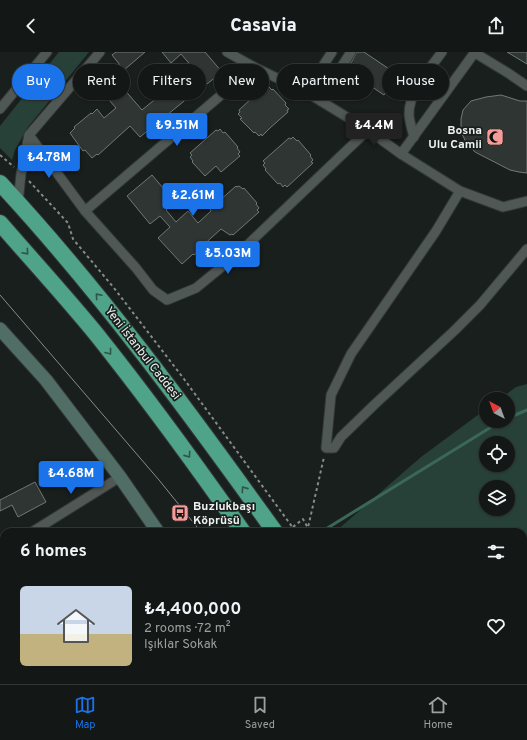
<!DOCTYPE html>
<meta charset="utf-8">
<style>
body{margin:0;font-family:Overpass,sans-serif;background:#202423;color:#f1f3f6;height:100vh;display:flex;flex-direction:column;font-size:15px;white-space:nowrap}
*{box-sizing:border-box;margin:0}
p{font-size:13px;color:#9d9fa1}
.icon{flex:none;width:22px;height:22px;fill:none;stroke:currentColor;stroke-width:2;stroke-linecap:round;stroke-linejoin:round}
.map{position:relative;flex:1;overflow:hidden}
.drawer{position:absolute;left:0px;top:476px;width:527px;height:156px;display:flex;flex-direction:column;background:#131716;border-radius:12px 12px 0 0;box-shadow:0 1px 3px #0004,0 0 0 1px #323635}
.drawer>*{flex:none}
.guide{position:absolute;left:12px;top:12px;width:503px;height:36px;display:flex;gap:8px}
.needle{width:26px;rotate:319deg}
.fabs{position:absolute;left:479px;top:340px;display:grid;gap:8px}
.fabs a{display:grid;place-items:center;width:36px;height:36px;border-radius:50%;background:#131716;box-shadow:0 1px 3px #0004,0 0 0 1px #323635;font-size:20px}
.price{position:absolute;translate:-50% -34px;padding:0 9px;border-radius:4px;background:#1a73e8;color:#fff;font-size:13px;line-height:26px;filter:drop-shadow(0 1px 2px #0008)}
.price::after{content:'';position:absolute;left:50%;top:24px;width:12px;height:9px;margin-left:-6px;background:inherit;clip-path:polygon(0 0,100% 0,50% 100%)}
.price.active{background:#222;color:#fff}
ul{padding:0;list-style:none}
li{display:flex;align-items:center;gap:12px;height:100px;padding:0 20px}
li+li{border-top:1px solid #323635}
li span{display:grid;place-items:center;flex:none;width:112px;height:80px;border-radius:6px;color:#555}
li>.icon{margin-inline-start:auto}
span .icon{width:48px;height:48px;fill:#fffc;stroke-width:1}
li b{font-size:17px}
h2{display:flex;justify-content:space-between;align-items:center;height:48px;padding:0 20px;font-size:17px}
.chip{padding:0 14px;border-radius:18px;background:#131716;box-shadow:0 1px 3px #0004,0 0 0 1px #323635;font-size:14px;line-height:36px}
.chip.active{background:#1a73e8;color:#fff}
header{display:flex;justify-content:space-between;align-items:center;height:52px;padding:0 20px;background:#131716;font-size:18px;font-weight:800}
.menu{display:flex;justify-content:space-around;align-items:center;height:56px;border-top:1px solid #323635;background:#131716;font-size:11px;color:#9d9fa1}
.menu a{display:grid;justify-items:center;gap:2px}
.menu .active{color:#1a73e8}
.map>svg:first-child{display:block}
.green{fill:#274138;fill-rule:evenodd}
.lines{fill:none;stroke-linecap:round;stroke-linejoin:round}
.stream{stroke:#3b6759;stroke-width:3}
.building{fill:#2e3533;stroke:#717976}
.street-casing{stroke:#343836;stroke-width:11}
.secondary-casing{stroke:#343836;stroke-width:15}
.highway-casing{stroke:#343836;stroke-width:18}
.path{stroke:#858b89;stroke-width:2;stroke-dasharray:3 3;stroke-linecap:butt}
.street{stroke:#505855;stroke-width:9}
.secondary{stroke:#506e65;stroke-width:13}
.highway{stroke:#4fa389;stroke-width:16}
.tram{stroke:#878d8b;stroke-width:1}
.oneway{stroke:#2f5448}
.labels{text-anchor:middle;stroke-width:3.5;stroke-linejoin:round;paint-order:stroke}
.poi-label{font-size:12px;font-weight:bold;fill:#eef3f1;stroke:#191f1d;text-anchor:end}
.street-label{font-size:12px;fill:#eef3f1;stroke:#191f1d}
</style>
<header><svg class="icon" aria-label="back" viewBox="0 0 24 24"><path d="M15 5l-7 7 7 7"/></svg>Casavia<svg class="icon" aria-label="share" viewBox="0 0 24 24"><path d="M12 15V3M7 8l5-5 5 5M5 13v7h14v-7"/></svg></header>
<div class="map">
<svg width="527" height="632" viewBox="0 0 527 632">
<rect width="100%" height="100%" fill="#191f1d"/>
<g class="green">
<path d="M59,0H89L28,75L15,98L12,108L0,96V74Z"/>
<path d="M527,332V507L523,510V480H335L421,405L486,357V369H508V347H500L516,335ZM486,391H508V413H486ZM486,435H508V457H486Z"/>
</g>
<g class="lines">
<g class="stream">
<path d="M508,366L527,358"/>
<path d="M321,480L501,369"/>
<path d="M0,622L4,619"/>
</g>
</g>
<g class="building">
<path d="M116,0H145L124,18L112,3Z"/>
<path d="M162,0H205L222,20L207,32L181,2L171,11Z"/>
<path d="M357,0H364L401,25L392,37L389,36L384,43L347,18Z"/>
<path d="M507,0H527V12Z"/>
<path d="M181,26L194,41L140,85L130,74L98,103L97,102L92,106L85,98L83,99L70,81L75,76L74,75L91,61L92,62L97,57L104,66L116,56L102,40L116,28L142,58Z"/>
<path d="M265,34L266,36L268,34L272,38L273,37L286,51L285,53L289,57L287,58L288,60L270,76L262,84L261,82L259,84L255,80L254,81L240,67L242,66L238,62L240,60L239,58Z"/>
<path d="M501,43L520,49H527V121L519,120L510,118L475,100L466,90L461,80V67L463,58L471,49L486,45Z"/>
<path d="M220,77L223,81L225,80L238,95L237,96L240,100L238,102L240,104L221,120L216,114L205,124L192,110L193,109L190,105L192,103L190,101L216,78L218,79Z"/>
<path d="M293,85L297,89L298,88L311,103L310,104L313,108L311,110L313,111L287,135L285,133L283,135L280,131L278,132L265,118L266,117L263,113L265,111L263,109L289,86L291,87Z"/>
<path d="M152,123L175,150L166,158L176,170L188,159L198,171L211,159L210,157L236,134L237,135L239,134L243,137L244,136L257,151L256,152L259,156L257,158L259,160L233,183L232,182L230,183L221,177L200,196L201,197L194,203L193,202L182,212L158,186L170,175L160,164L150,172L127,144Z"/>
<path d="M35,430L46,450L18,465L12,453L0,459V448Z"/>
</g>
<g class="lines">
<defs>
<g id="street">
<path d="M227,0L254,15L306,40L368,78L401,102L460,139L503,155L527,149"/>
<path d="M475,1L508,21L527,34"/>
<path d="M306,40L332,0"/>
<path d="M321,49L331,31L351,0"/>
<path d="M0,57L47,0"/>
<path d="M29,83L85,159L136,216L153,238L167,248L196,236L240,200L368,78"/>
<path d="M414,85C412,78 410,71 409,64C408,40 429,18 442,0"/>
<path d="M401,102L475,0"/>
<path d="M460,139L436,179L351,302L331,343L326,396H334L341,385L374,353L454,279L480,253L527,197"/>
<path d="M18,151L21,122L29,83L100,0"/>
<path d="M85,159L254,15"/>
<path d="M32,480L120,425"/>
<path d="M0,496L4,494"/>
<path d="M523,521L527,518"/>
<path d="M396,632L401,628"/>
</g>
<g id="secondary">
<path d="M0,277L46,328L120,425L158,480"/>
<path d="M263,628L266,632"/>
</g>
<g id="highway">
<path d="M0,131C101,240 189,360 275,480"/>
<path d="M0,171C32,208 66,245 97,283C148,347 196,413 243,480"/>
<path d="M347,628L349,632"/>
<path d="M379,628L382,632"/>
</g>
</defs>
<use href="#street" class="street-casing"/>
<use href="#secondary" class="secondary-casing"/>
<use href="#highway" class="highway-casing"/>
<g class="path">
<path d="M0,103L14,115"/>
<path d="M29,129L68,171L73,187L114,236L184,327L296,480"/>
<path d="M293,475L303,467L308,476"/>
<path d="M307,480L324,405"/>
</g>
<use href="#street" class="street"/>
<use href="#secondary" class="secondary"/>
<use href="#highway" class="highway"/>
<g class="tram">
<path d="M0,243L159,428L201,480"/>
<path d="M301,628L303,632"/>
</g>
</g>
<defs><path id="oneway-chevron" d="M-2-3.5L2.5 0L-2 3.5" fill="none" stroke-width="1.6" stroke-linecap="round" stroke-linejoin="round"/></defs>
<g class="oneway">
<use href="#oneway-chevron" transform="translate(26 200) rotate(49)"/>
<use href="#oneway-chevron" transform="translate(98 244) rotate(-131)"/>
<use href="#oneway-chevron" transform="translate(109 300) rotate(52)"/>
<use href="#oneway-chevron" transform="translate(188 403) rotate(55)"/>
<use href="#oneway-chevron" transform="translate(244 437) rotate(-125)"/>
</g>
<defs>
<symbol id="mosque-square" viewBox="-11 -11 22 22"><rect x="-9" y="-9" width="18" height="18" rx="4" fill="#f59b9a" stroke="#191f1d"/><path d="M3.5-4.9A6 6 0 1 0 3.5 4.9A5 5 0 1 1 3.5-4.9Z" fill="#111"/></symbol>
<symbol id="bus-square" viewBox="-11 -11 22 22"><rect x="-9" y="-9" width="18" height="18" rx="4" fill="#f59b9a" stroke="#191f1d"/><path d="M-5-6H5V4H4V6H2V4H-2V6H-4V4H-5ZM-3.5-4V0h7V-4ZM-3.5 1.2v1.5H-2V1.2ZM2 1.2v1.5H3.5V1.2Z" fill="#111"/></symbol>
</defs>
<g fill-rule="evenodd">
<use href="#mosque-square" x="485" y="75" width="20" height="20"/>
<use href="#bus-square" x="170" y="451" width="20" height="20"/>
</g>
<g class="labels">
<g class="poi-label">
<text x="482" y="82">Bosna<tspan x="482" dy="14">Ulu Camii</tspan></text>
<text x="193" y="458" text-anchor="start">Buzlukbaşı<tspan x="193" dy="14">Köprüsü</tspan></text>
</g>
<g class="street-label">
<text transform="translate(143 301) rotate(52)" y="4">Yeni İstanbul Caddesi</text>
</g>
</g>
</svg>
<div class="fabs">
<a><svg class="needle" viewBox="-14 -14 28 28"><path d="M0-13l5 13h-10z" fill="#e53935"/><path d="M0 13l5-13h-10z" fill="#9d9fa1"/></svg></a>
<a><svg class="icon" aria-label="locate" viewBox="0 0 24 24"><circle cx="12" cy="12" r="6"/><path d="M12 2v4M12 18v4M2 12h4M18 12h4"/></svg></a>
<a><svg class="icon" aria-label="layers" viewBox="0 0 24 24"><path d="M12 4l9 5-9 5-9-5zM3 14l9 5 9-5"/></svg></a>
</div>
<b class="price" style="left:177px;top:95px">₺9.51M</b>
<b class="price active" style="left:374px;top:95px">₺4.4M</b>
<b class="price" style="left:49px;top:127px">₺4.78M</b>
<b class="price" style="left:193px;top:165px">₺2.61M</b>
<b class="price" style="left:228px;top:223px">₺5.03M</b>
<b class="price" style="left:71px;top:443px">₺4.68M</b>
<div class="guide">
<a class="chip active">Buy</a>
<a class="chip">Rent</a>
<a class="chip">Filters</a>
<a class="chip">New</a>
<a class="chip">Apartment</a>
<a class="chip">House</a>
</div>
<section class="drawer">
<h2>6 homes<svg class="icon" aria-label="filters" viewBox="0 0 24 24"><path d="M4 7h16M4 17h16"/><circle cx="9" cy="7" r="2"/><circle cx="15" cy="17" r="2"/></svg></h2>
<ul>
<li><span style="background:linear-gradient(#c9d6e8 60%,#c2b280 0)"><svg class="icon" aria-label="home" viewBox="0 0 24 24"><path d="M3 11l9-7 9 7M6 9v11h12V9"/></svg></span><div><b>₺4,400,000</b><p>2 rooms · 72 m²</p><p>Işıklar Sokak</p></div><svg class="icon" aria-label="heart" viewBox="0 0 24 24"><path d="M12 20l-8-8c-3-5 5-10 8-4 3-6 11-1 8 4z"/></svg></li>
</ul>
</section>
</div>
<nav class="menu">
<a class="active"><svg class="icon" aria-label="map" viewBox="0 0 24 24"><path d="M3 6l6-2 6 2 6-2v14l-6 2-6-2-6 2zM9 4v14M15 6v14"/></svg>Map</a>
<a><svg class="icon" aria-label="saved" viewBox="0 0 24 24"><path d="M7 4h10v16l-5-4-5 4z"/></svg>Saved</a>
<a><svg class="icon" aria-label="home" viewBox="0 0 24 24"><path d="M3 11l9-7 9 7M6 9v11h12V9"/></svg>Home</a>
</nav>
